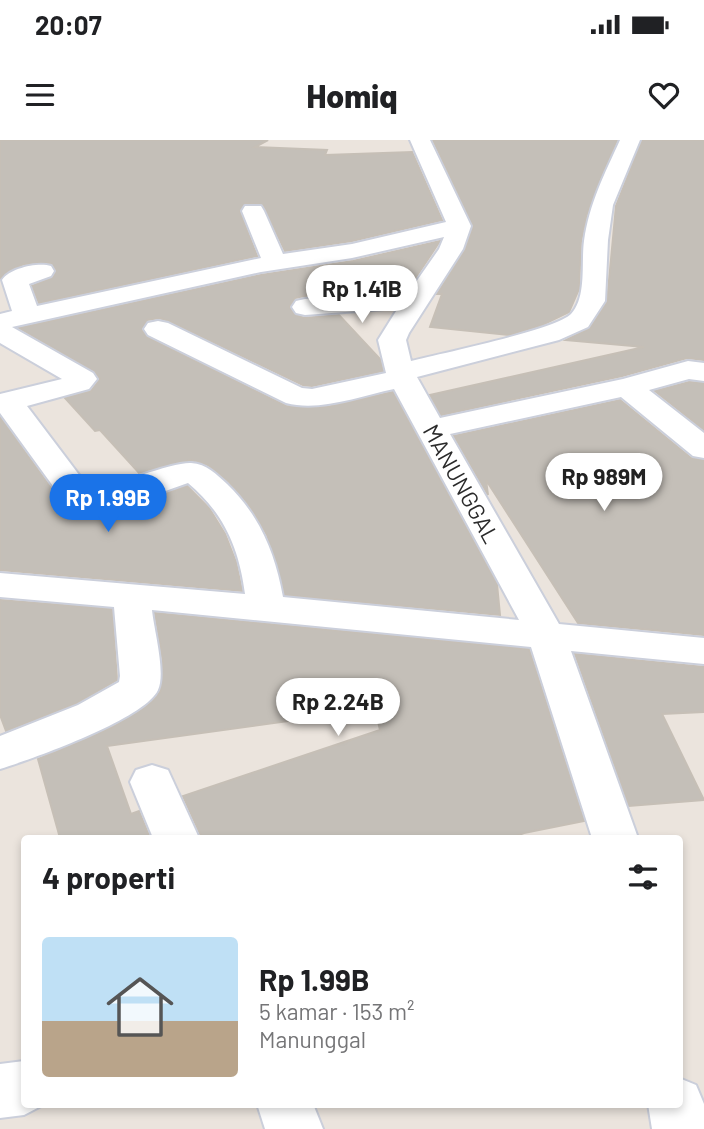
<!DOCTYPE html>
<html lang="id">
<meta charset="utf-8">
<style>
body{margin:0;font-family:Barlow,sans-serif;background:#f2f2f2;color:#202124;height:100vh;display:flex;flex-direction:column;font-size:26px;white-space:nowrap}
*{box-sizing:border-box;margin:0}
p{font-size:23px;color:#757577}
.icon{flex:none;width:38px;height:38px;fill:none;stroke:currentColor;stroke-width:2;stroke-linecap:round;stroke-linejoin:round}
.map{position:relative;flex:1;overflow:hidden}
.drawer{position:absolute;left:21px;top:695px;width:662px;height:273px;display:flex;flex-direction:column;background:#fff;border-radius:7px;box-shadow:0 4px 10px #0003}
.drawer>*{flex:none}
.price{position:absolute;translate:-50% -60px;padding:0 16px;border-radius:24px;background:#fff;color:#222;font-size:23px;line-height:46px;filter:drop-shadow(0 2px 4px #0008)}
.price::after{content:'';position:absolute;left:50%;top:42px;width:21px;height:16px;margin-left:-10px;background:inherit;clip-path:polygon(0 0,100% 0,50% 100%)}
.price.active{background:#1a73e8;color:#fff}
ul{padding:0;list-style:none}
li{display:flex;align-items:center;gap:21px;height:175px;padding:0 21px}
li span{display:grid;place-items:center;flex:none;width:196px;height:140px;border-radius:7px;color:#555}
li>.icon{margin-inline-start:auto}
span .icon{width:84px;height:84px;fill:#fffc;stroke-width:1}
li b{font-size:30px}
h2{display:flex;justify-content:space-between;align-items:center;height:84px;padding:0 21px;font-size:30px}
.status{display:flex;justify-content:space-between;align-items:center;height:49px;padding:0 35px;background:#fff;direction:ltr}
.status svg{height:19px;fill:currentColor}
header{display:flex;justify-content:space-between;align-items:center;height:91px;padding:0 21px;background:#fff;font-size:32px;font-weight:800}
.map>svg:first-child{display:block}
.building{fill:#c4bfb8;stroke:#c6bfb6;stroke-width:2}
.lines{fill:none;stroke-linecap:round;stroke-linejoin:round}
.minor-casing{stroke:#cbcfdb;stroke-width:4}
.minor{fill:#fff;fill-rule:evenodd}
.labels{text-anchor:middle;stroke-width:6;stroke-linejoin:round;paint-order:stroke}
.street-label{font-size:23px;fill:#2a2a2a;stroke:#fff}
</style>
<div class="status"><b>20:07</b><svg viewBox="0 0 49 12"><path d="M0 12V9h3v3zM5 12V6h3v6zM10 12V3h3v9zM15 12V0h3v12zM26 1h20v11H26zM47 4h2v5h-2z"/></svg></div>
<header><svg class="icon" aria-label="menu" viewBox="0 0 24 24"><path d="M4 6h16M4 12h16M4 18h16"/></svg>Homiq<svg class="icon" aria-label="heart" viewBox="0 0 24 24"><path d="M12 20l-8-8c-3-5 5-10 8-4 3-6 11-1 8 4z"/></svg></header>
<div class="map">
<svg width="704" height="989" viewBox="0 0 704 989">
<rect width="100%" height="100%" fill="#ebe4dd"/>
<g class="building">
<path d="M0,0H268L255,7L327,10L325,15L412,12L442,80L352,101L285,111L263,65L245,63L240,72L257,116L39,163L32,146L53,137L56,130L51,123L24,124L10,130L0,139Z"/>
<path d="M433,0H617L587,74L581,101L579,149L569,172L542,185L509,195L430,187L442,154H437L465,110L473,87Z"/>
<path d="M642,0H704V220L687,218L622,236L441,275L430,255L644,207L566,200L590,188L607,162L616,66Z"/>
<path d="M440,101L408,149L304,156L295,158L290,166L294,174L304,178L339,175L380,219L383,231L312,246L303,245L169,181L159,178L147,180L142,190L147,197L286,266L327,267L393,252L497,444L500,475L285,455L267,395L251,368L229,342L208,325L191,320L139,333L100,290L95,291L65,258L91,251L100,239L95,232L19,188L261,135L353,121Z"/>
<path d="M689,242L704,243V290L655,251Z"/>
<path d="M620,260L691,318L704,320V495L578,483L486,340L488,355L454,296Z"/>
<path d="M0,277L64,366L75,373L126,367L187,346L209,368L225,394L236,422L242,451L0,430Z"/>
<path d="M0,460L112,469L117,540L77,563L6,591L0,575Z"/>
<path d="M155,473L529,509L584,681L524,693L511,698H202L183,656L380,590L375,569L107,606L131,674L139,671L150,698H60L38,619L112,587L150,563L160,552L163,522Z"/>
<path d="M575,514L704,527V572L662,574L704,660L629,666Z"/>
</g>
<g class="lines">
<defs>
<g id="minor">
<path d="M410,0H430L471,86L463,109L409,193L406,200L411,221C439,214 555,190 571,174C587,157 581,123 584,101C589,64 605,33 620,0H640L613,65L608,100L605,161L588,187L559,200L417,237L440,278L623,239L688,221L704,223V241L689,239L649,250L704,293V318L693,316L621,257L450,294L559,484L704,498V524L571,511L638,698H592L531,507L152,470C154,490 166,533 158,550C145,579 32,619 0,629V596L78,565L119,542L120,536L114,467L0,457V433L245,454C239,408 224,373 188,343C157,353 94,383 66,364L0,273V254L62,239L0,203V174L12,171L2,140C10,128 38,122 51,126L54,131L51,136L29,144L37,166L261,118L242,71L245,66H261L264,71L283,114L352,104L446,82ZM444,97L439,109L409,152L305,159L296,161L292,167L296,173L305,175L398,168L378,200L386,233L312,249L302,248L168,183L158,181L148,183L144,189L148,195L286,263C320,272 360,256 394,249L519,480L283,457C275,413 260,376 227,344C216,334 207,324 191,323C173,322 113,345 92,352L27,266L89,249L97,239L93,233L12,187L261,132L352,118Z"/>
<path d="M152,625L168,630L199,698H153L130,642L136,630Z"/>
<path d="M24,921V964H45L24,975L0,978V924Z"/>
<path d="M679,938L696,945L704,964V989H652L648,964H679Z"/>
<path d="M257,964H313L323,989H265Z"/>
</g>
</defs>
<use href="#minor" class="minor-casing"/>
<use href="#minor" class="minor"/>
</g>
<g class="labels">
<g class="street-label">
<text transform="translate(461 344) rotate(61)" y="8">MANUNGGAL</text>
</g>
</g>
</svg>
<b class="price" style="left:362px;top:185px">Rp 1.41B</b>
<b class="price" style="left:604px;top:373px">Rp 989M</b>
<b class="price active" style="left:108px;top:394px">Rp 1.99B</b>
<b class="price" style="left:338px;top:598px">Rp 2.24B</b>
<section class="drawer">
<h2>4 properti<svg class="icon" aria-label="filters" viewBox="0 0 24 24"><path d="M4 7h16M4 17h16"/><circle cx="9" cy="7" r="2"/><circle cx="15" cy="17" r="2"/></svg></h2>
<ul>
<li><span style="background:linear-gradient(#bfe0f5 60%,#b9a48a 0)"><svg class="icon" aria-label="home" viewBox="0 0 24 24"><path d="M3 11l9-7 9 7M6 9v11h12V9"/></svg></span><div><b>Rp 1.99B</b><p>5 kamar · 153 m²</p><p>Manunggal</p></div></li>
</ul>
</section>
</div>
